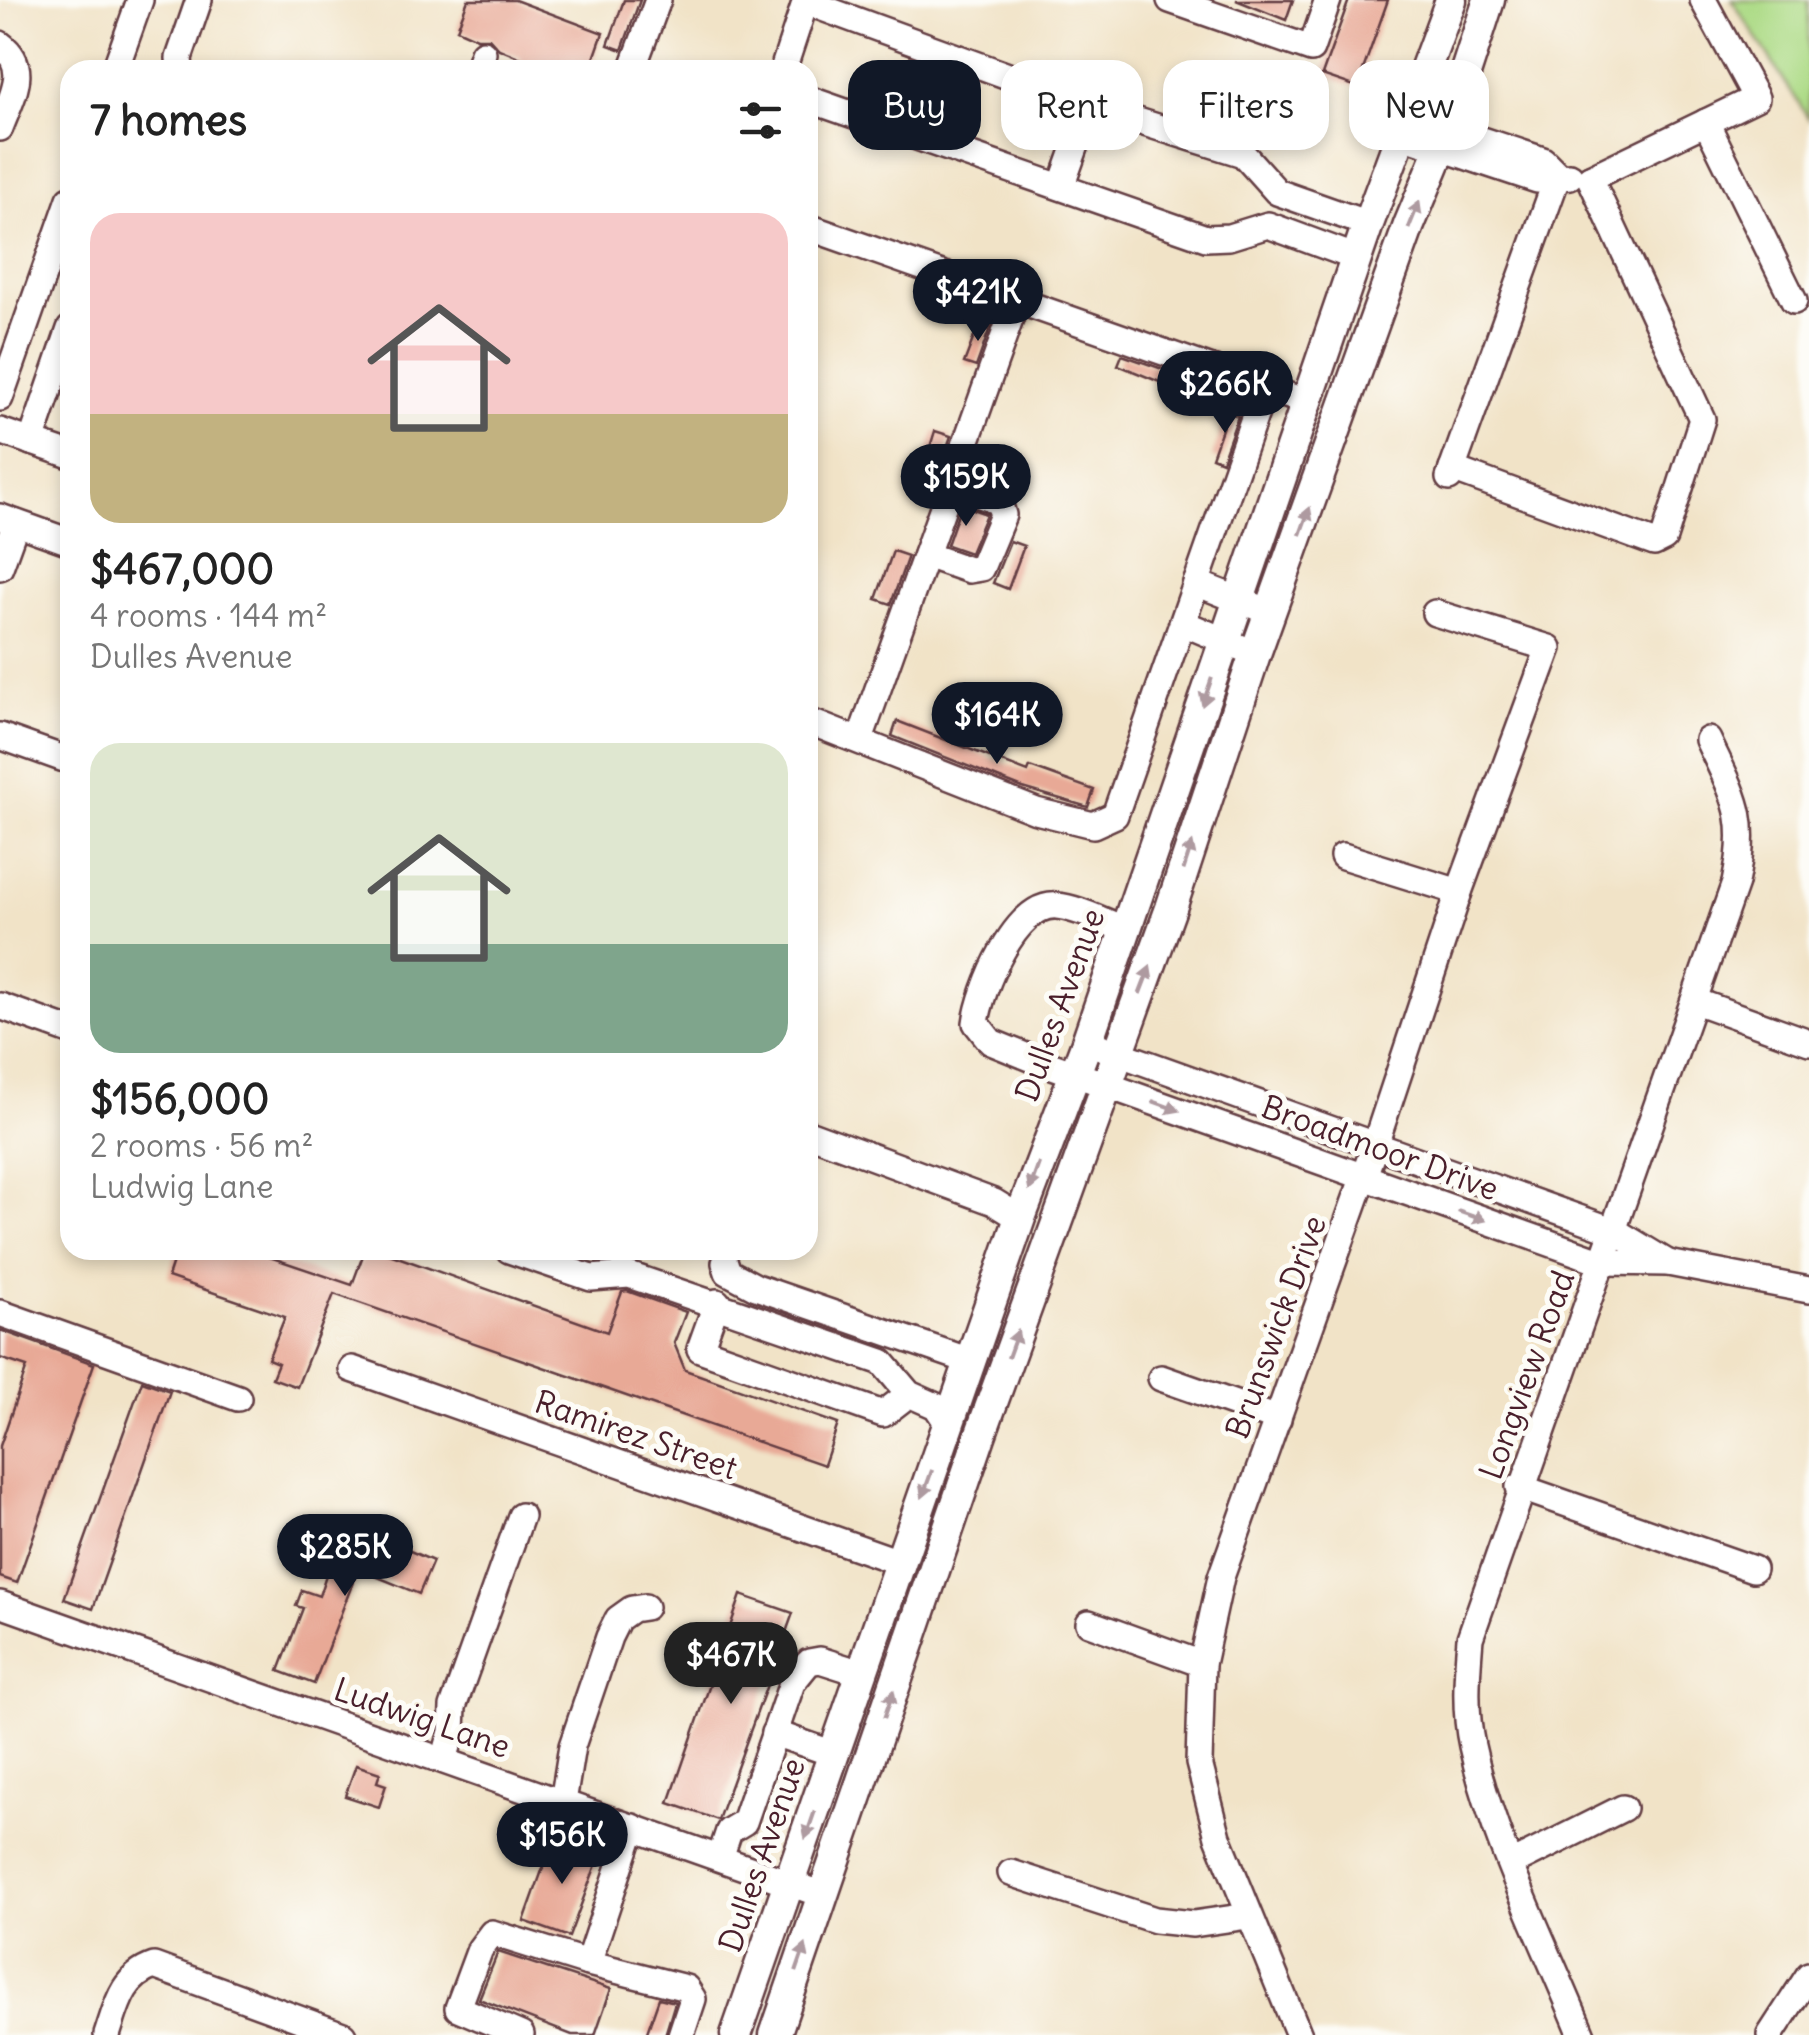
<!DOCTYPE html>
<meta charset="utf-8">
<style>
body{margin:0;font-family:Delius,sans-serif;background:#f6f6f6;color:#222;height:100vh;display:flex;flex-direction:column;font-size:38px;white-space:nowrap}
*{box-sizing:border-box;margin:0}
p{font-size:32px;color:#767676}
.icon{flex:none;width:55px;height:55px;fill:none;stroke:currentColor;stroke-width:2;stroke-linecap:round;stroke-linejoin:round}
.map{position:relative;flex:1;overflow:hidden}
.sheet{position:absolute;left:60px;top:60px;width:758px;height:1200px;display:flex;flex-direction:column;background:#fff;border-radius:30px;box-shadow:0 5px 15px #0003}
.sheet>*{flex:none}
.guide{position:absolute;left:848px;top:60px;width:810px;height:90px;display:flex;gap:20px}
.price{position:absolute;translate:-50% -85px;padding:0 22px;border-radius:35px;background:#111827;color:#fff;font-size:32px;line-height:65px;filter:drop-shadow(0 2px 5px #0008)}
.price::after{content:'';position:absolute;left:50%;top:60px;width:30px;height:22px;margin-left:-15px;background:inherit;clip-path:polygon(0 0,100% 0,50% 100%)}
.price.selected{background:#222;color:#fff}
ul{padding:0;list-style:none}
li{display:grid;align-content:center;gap:20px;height:530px;padding:0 30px}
li span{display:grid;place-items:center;height:310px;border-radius:30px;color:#555}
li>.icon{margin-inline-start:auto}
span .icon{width:180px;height:180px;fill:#fffc;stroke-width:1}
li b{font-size:42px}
h2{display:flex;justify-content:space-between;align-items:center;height:120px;padding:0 30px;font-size:42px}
.chip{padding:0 35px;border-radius:30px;background:#fff;box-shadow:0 5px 15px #0003;font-size:35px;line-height:90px}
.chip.selected{background:#111827;color:#fff}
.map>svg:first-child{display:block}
.green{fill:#addb87;stroke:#7c7d59;stroke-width:2.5}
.building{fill:#e8a996}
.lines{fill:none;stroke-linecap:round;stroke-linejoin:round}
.minor-casing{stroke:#633c42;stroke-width:30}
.major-casing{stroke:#633c42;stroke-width:35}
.minor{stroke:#fff;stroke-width:25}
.major{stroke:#fff;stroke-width:30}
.oneway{fill:#ae9aa0}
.labels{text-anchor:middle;stroke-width:10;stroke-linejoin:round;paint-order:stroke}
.street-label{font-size:32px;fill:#4a1f2b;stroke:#fdfcf7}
</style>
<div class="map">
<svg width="1809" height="2035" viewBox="0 0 1809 2035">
<rect width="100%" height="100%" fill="#fdfcf7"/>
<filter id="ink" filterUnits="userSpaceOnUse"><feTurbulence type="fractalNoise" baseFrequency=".01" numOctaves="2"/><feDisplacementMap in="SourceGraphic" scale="20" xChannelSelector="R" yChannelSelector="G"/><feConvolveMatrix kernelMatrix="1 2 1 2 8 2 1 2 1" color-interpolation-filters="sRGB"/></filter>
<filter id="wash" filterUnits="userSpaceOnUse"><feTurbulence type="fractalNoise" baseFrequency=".0048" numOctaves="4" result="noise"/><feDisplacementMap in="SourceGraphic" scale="40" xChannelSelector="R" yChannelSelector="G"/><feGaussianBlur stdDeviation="2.25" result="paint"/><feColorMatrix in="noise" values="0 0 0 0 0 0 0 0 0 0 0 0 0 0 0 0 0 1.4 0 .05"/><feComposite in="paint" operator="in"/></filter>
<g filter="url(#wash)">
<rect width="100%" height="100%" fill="#f1e3c7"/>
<path class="green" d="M1732,0H1809V119Z"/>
<g id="blocks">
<g class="building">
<path d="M468,0H515L603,33L590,70H517L521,58L499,49L489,38H477L457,29Z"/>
<path d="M624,0H640L622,50L608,45Z"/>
<path d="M1236,0H1293L1286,20Z"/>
<path d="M1349,0H1388L1357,87L1322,75Z"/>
<path d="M980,321L991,325L976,367L964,363Z"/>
<path d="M1122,355L1232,393L1226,409L1118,365Z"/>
<path d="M1228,412L1238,416L1222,461L1212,457Z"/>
<path d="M935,431L951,436L934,484L920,479Z"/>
<path d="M961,505L986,514L970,553L947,545Z"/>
<path d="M1010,541L1024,546L1008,589L993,583Z"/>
<path d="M893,551L908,556L891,604L876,599Z"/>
<path d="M897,721L1028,772L1030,767L1094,790L1088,807L1023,788L892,736Z"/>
<path d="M177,1250H249L352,1285L365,1250H378L607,1332L622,1292L627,1291L686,1312L674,1343L685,1370L838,1424L824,1465L334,1294L297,1387L272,1378L278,1363L268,1359L285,1317L168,1277Z"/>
<path d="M0,1330L94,1364L17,1583L0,1577V1446L27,1367L0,1358Z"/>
<path d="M142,1381L170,1391L93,1609L64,1599Z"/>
<path d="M339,1536L387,1552L392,1543L433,1561L419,1594L358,1569L314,1684L279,1671L303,1608L296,1606L302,1590L319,1596Z"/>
<path d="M741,1595L793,1613L718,1820L669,1803Z"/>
<path d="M356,1765L380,1773L377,1782L386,1785L379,1807L345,1796Z"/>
<path d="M554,1837L600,1854L569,1937L524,1921Z"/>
<path d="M498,1952L611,1989L595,2035H572L479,1999Z"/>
<path d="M659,1998L675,2002L665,2035H646Z"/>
</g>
</g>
</g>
<g filter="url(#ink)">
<use href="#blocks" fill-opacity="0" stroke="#633c42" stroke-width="2.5"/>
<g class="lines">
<defs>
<g id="minor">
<path d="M1170,0L1311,49L1328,0"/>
<path d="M806,2L1090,106L1243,154L1277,192L1368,224"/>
<path d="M0,44C31,67 12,96 0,128"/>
<path d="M115,70L140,0"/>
<path d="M180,70L179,58L199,0"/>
<path d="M477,70L483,53"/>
<path d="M632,70L658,0"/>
<path d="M783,70L806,0"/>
<path d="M808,99L1206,238L1229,237L1268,225L1357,258"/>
<path d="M1410,116L1543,160L1558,175"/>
<path d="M1706,122L1794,301"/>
<path d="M1402,135L1537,180L1570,176"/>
<path d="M1590,178L1756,98L1703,0"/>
<path d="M1061,187L1090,106"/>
<path d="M808,227L1306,402"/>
<path d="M0,398L70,199"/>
<path d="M0,431L70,455"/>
<path d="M31,442L70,329"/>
<path d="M1452,469L1654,543L1664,538L1702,419L1590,178"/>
<path d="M1449,478L1558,175"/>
<path d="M0,517L70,542"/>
<path d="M926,555L969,570L981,568L1003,515L999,502L951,484"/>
<path d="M0,567L16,523"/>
<path d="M1196,583L1257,607"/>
<path d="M1183,623L1242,648"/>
<path d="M808,721L1036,811L1093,825L1115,815L1265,387"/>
<path d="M0,736L70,761"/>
<path d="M860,739L1017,300"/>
<path d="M1343,856L1459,892"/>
<path d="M1125,929C1104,922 1079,908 1057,906C1015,902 980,991 976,1023L991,1042L1033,1059L1603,1262L1668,1263L1809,1290"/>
<path d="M1695,1001L1809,1042"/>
<path d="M0,1006L70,1031"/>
<path d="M1087,1042L1615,1231L1668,1263"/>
<path d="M808,1133L994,1202L1020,1218"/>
<path d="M509,1250L591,1278L629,1275L882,1362L909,1394L936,1406L948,1424"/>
<path d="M725,1263L728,1272L756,1287L970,1361"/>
<path d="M717,1302L700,1349L883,1414L909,1394"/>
<path d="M0,1313L238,1398"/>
<path d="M352,1369L899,1562"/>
<path d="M1161,1378L1278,1419"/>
<path d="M1519,1487L1753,1569"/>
<path d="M0,1604L823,1895"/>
<path d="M1089,1623L1202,1664"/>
<path d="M774,1733L834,1754"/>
<path d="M444,1760L452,1732L453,1707L521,1516"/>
<path d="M563,1802L572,1746L609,1637L618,1619L632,1609L645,1607"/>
<path d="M720,1858L729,1831L744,1822L792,1683L809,1662L820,1660L861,1673"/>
<path d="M1513,1863L1623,1808"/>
<path d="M1011,1873L1155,1920L1193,1924L1248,1916"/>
<path d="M588,1963L686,1988L693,1999L681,2035"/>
<path d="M107,2035C117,2005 122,1977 154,1966L343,2035"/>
<path d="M521,2035L458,2008L480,1949L492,1933L588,1963L633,1827"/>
<path d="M1299,2035L1218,1837L1199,1763L1202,1664L1221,1577L1375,1145L1459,892L1549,648L1435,613"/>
<path d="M1582,2035C1544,1941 1494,1845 1472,1746C1464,1710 1467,1674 1470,1638L1735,883C1749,816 1736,800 1708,740"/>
<path d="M1770,2035L1809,1975"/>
</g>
<g id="major">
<path d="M736,2035L1020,1218L1087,1042L1368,224L1451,0"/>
<path d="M775,2035L980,1436L1171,908L1255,654L1409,225L1441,148L1489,0"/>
</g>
</defs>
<use href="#minor" class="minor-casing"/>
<use href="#major" class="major-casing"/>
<use href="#minor" class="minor"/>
<use href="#major" class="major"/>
</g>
<defs><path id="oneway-solid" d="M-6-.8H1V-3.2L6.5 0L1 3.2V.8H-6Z" transform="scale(2.5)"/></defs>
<g class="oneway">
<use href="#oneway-solid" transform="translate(1414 215) rotate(-68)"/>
<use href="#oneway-solid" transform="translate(1305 521) rotate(-70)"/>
<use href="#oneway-solid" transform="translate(1207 692) rotate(109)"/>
<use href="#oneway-solid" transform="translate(1188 856) rotate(-72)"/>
<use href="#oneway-solid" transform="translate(1145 980) rotate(-69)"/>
<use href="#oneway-solid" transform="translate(1166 1106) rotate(20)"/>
<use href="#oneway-solid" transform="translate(1034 1177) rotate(110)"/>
<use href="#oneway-solid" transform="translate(1472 1216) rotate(19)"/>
<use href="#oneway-solid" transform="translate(1013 1344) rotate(-70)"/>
<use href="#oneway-solid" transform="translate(927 1484) rotate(110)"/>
<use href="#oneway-solid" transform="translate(889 1704) rotate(-71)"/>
<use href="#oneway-solid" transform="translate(810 1825) rotate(109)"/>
<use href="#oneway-solid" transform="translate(801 1958) rotate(-71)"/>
</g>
</g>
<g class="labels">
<g class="street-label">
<text transform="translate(1060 1005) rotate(-70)" y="11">Dulles Avenue</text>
<text transform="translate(1380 1148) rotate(20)" y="11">Broadmoor Drive</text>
<text transform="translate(1276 1327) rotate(-70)" y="11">Brunswick Drive</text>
<text transform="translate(1527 1375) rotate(-70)" y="11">Longview Road</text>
<text transform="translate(636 1435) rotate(19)" y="11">Ramirez Street</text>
<text transform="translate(422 1718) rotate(19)" y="11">Ludwig Lane</text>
<text transform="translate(762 1855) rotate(-71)" y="11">Dulles Avenue</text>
</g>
</g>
</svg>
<b class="price" style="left:978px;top:344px">$421K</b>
<b class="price" style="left:1225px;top:436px">$266K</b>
<b class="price" style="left:966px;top:529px">$159K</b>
<b class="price" style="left:997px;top:767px">$164K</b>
<b class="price" style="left:345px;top:1599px">$285K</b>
<b class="price selected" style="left:731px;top:1707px">$467K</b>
<b class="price" style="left:562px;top:1887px">$156K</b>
<div class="guide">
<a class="chip selected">Buy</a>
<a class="chip">Rent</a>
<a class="chip">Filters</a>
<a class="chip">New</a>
</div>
<section class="sheet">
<h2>7 homes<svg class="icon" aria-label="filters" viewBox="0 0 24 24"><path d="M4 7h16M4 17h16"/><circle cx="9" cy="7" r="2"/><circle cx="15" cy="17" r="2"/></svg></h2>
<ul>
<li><span style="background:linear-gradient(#f6c9c9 65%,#c2b280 0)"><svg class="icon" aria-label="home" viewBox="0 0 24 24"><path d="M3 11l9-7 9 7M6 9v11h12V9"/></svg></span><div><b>$467,000</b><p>4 rooms · 144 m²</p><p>Dulles Avenue</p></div></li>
<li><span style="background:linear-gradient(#dfe7d0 65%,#7fa58c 0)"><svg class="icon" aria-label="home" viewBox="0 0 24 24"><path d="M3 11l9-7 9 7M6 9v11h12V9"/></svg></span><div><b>$156,000</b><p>2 rooms · 56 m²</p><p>Ludwig Lane</p></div></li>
</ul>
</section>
</div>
